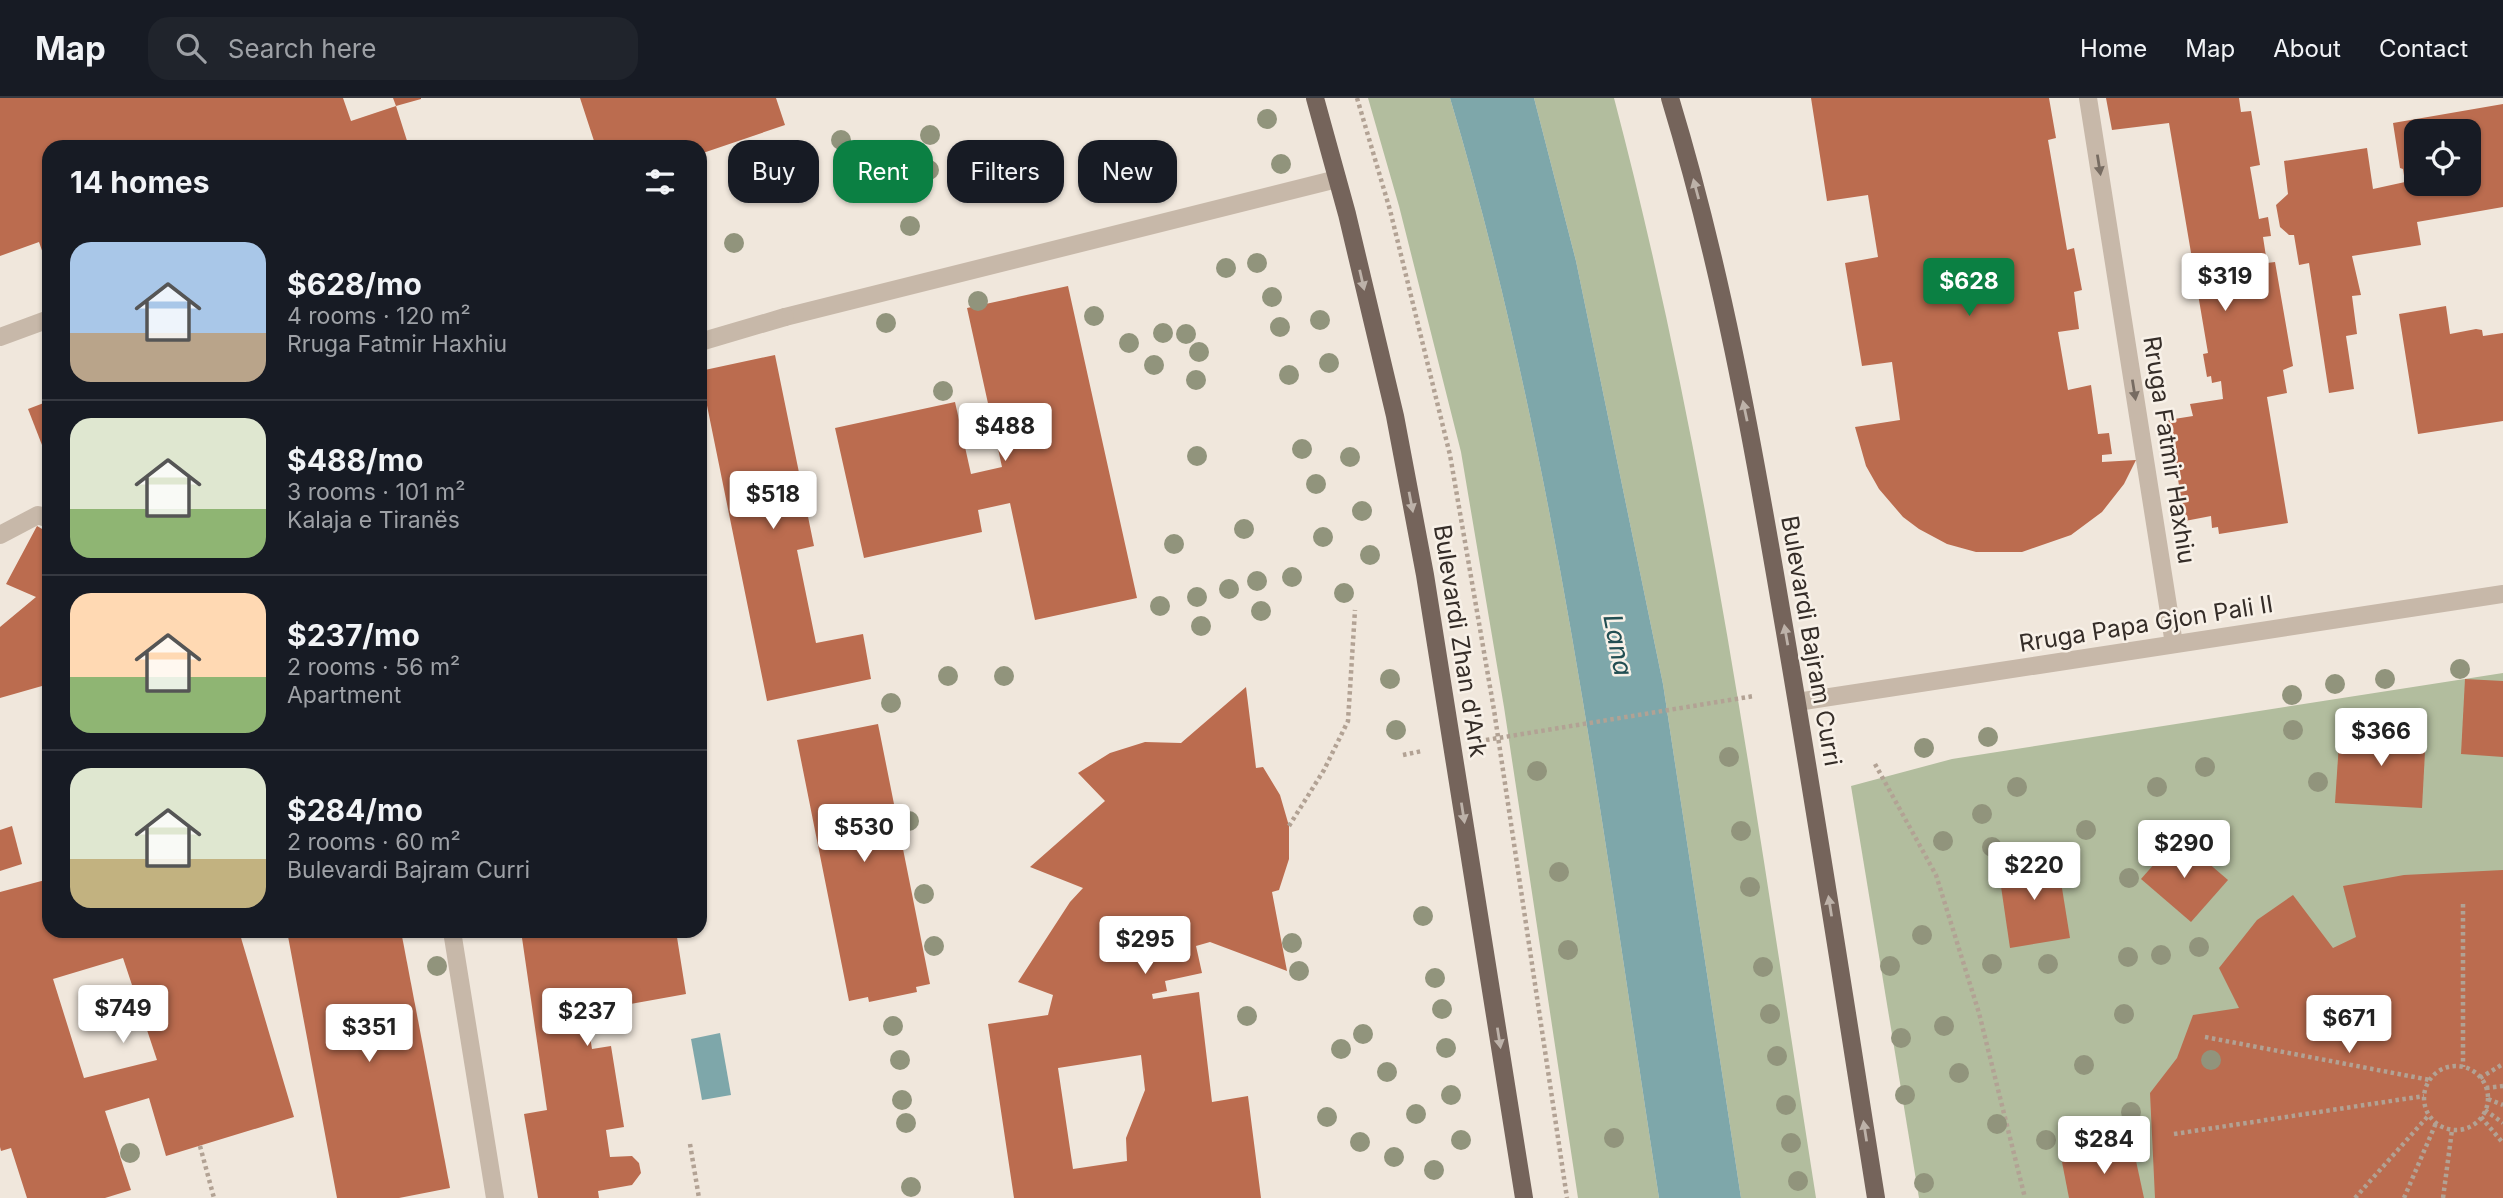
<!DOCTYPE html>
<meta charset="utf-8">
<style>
body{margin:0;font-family:Inter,sans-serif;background:#20242c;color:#f1f3f6;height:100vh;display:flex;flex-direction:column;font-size:26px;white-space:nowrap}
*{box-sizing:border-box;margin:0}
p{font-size:23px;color:#9ea1a6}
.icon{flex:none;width:38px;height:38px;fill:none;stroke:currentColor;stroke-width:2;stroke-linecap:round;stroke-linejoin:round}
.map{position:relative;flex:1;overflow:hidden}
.drawer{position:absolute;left:42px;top:42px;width:665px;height:798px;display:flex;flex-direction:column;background:#171b24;border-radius:21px;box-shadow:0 2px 5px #0004}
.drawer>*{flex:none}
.top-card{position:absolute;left:728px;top:42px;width:665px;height:63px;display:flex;gap:14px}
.fabs{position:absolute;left:2404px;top:21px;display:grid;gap:14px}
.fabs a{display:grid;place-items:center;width:77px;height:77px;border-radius:14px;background:#171b24;box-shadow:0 2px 5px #0004;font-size:35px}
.price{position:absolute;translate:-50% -60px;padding:0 16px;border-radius:7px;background:#fff;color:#222;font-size:23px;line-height:46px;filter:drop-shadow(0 2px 4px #0008)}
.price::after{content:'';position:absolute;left:50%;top:42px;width:21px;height:16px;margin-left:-10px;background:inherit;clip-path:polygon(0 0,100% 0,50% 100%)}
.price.active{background:#0b8043;color:#fff}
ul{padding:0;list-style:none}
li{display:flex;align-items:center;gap:21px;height:175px;padding:0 28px}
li+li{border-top:2px solid #363941}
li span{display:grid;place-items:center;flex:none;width:196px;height:140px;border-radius:21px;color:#555}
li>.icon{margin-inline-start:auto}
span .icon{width:84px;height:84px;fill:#fffc;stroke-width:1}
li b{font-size:30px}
h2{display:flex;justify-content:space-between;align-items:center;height:84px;padding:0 28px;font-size:30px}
.tag{padding:0 24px;border-radius:21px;background:#171b24;box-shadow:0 2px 5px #0004;font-size:24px;line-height:63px}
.tag.active{background:#0b8043;color:#fff}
header{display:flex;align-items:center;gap:42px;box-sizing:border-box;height:98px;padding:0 35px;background:#171b24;border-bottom:2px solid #363941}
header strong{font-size:33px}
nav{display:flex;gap:38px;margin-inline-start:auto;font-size:24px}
.search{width:490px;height:63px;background:#20242c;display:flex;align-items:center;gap:18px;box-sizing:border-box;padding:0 24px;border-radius:21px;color:#9ea1a6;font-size:26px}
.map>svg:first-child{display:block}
.green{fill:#b2bd9e}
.water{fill:#7ea7aa}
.building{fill:#bb6c4f;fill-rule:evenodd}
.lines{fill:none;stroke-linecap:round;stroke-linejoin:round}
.path{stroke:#b2a294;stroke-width:4.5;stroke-dasharray:3.5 3.5;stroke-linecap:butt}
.service{stroke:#c7b8a9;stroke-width:18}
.pedestrian{stroke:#c7b8a9;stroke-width:18}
.minor{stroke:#c7b8a9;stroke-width:18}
.tertiary{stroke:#c7b8a9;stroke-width:18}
.primary{stroke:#75645b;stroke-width:18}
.tree{fill:#91947c}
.oneway{fill:#776c62}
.oneway2{fill:#bdb2a9}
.labels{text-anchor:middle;stroke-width:5;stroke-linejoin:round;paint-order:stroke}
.street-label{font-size:24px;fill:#352d28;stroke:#f8f1e8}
.water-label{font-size:26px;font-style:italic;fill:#224e52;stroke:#f8f1e8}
</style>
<header>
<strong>Map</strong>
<div class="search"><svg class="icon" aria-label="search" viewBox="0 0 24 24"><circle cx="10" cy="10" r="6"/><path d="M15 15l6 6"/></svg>Search here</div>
<nav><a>Home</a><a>Map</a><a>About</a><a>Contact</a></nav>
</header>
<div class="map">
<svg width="2503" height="1100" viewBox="0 0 2503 1100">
<rect width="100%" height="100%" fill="#f0e7dc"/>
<g class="green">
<path d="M1368,0H1450C1557,358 1602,732 1659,1100H1578L1504,609L1461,354L1399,108Z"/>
<path d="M1534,0H1614C1709,361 1758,732 1816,1100H1741L1663,586L1576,163Z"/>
<path d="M2503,575V1100H1919L1851,688L1952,661Z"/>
</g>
<g class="water">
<path d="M1450,0H1534L1576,163L1663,586L1741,1100H1659C1602,732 1557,358 1450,0Z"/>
<path d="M720,935L731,997L702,1002L691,941Z"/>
</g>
<g class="building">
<path d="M0,0H343L351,23L396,8L409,49H49V164H46L39,144L0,158Z"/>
<path d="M393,0H421V1L396,8Z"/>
<path d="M580,0H776L785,27L700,56V49H596Z"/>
<path d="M1811,0H2049L2056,40L2048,42L2067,152L2074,150L2082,192L2074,194L2079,231L2058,234L2068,292L2091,287L2098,336L2109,335L2112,356L2102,357V364L2136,362L2124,386L2102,414L2071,437L2022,454H1976L1947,446L1919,431L1903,419L1879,391L1866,368L1855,329L1900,322L1892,264L1862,268L1845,165L1878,159L1868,97L1827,103Z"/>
<path d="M2106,0H2239L2241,14L2251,13L2260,67L2250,69L2259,121L2268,119L2271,138L2263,139L2267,165L2275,164L2293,268L2283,272L2287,295L2267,299L2288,425L2219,436L2218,429L2212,430L2211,418L2185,423L2168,322L2193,318L2190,306L2223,301L2221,283L2212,285L2211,278L2207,279L2203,256L2208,255L2169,25L2112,32Z"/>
<path d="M2503,6V109L2417,124L2421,147L2352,158L2361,197L2352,198L2357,236L2346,238L2354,291L2329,295L2309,165L2299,167L2294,137H2289L2280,129L2276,107L2288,96L2284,63L2367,50L2373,91L2405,84L2403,71L2400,70L2393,25ZM2417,33H2469V86H2417Z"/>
<path d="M1068,188L1137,500L1035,522L1010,405L978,412L982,434L864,460L835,330L955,304L971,376L1002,369L967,210Z"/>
<path d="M2446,208L2450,236L2476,231L2482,232L2483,238L2503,235V323L2418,336L2399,216Z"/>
<path d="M775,257L814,448L797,452L816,545L863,536L871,581L767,603L700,273Z"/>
<path d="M49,303V365L28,311Z"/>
<path d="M37,428L49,435V586L0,600V529L36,499L6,486Z"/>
<path d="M2465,581L2503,583V659L2461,656Z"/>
<path d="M1246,589L1256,670L1263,669L1280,697L1289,728V761L1279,792L1272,794L1287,873L1210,844L1196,848L1202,875L1165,883L1167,893L1152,896L1153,901L1199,894L1212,1004L1248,998L1261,1100H1014L988,926L1048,917L1053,897L1018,884L1070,804L1083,790L1030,769L1105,703L1078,675L1110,655L1145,644L1181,645ZM1141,957L1145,992L1126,1040L1127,1063L1073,1071L1058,970Z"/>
<path d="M878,626L930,886L916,889L917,894L869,904L868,899L849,903L797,642Z"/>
<path d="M2340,630L2426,635L2422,710L2335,705Z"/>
<path d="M12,728L22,766L0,773V732Z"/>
<path d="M2178,739L2228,782L2191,824L2141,781Z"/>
<path d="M2057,759L2070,840L2010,850L1998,768Z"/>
<path d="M2503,772V1100H2155L2150,995L2177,960L2193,917L2239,910L2219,870L2257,822L2293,797L2333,850L2356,839L2343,788L2404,777Z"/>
<path d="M49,781V833H239L294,1019L166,1058L149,1000L105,1013L131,1092L105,1100H27L11,1050L1,1053L0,1049V794ZM123,860L157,962L84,980L53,881Z"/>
<path d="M287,833H401L450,1090L399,1100H337Z"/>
<path d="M521,833H676L686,896L586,914L592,951L611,948L624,1029L606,1032L610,1059L632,1058L639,1065L641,1075L632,1087L598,1093L599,1100H538L524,1016L547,1012Z"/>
<path d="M2133,1049L2144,1100H2069L2062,1064Z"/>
</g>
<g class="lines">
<g class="path">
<path d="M1357,0L1390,112L1450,357L1494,612L1567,1100"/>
<path d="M1486,642L1754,598"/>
<path d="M1403,657L1422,653"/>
<path d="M1875,666L1936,777L1979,915L2025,1100"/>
<path d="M1289,728L1324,672L1348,623L1355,512"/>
<path d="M2463,806V969"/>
<path d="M2205,939L2430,982"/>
<circle cx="2456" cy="1000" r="32"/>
<path d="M2480,980L2503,966"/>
<path d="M2486,990L2503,988"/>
<path d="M2488,1001L2503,1007"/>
<path d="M2485,1012L2503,1025"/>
<path d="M2481,1019L2503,1045"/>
<path d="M2174,1036L2424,998"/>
<path d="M690,1046L699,1100"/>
<path d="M200,1048L214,1100"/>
<path d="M2355,1100L2429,1017"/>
<path d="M2404,1100L2436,1025"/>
<path d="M2443,1100L2452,1032"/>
</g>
<g class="service">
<path d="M785,219L1337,81"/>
<path d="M0,239L49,221"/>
<path d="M452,833L495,1100"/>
</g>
<g class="pedestrian">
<path d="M700,244L785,219"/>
<path d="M0,437L38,417L49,421"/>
</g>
<path class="minor" d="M2088,0L2174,546"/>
<path class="tertiary" d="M1797,604L2503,496"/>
<g class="primary">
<path d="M1315,0L1347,116L1395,318L1425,477L1524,1100"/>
<path d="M1670,0C1721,167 1752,340 1781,511C1815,707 1845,904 1876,1100"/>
</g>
</g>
<g class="tree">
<circle cx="1267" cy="21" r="10"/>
<circle cx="930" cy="37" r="10"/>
<circle cx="841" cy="42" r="10"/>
<circle cx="1281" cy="66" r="10"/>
<circle cx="929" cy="72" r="10"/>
<circle cx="792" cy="80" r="10"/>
<circle cx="910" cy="128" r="10"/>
<circle cx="734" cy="145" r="10"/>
<circle cx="1257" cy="165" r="10"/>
<circle cx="1226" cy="170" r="10"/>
<circle cx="1272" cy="199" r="10"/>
<circle cx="978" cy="203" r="10"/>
<circle cx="1094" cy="218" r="10"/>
<circle cx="1320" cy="222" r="10"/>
<circle cx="886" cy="225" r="10"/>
<circle cx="1280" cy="229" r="10"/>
<circle cx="1163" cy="235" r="10"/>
<circle cx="1186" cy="236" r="10"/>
<circle cx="1129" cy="245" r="10"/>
<circle cx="1199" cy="254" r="10"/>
<circle cx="1329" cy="265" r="10"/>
<circle cx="1154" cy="267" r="10"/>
<circle cx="1289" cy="277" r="10"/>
<circle cx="1196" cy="282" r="10"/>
<circle cx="943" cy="293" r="10"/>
<circle cx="1302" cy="351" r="10"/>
<circle cx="1197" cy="358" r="10"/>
<circle cx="1350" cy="359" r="10"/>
<circle cx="1316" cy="386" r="10"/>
<circle cx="1362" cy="413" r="10"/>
<circle cx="1244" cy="431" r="10"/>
<circle cx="1323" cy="439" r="10"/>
<circle cx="1174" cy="446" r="10"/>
<circle cx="1370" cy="457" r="10"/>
<circle cx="1292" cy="479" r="10"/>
<circle cx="1257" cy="483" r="10"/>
<circle cx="1229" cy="491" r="10"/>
<circle cx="1344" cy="495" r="10"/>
<circle cx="1197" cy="499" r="10"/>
<circle cx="1160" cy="508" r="10"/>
<circle cx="1261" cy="513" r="10"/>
<circle cx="1201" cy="528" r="10"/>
<circle cx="2460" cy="571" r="10"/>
<circle cx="948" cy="578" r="10"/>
<circle cx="1004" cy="578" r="10"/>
<circle cx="1390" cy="581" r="10"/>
<circle cx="2385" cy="581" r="10"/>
<circle cx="2335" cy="586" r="10"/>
<circle cx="2292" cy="597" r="10"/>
<circle cx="891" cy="605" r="10"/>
<circle cx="1396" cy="632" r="10"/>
<circle cx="2293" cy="632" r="10"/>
<circle cx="1988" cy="639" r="10"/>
<circle cx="1924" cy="650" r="10"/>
<circle cx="1729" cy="659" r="10"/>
<circle cx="2205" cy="669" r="10"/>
<circle cx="1537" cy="673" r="10"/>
<circle cx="2318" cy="684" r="10"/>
<circle cx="2017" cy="689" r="10"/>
<circle cx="2157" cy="689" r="10"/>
<circle cx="1982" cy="716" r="10"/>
<circle cx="909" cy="723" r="10"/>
<circle cx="2086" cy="732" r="10"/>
<circle cx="1741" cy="733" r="10"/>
<circle cx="1943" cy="743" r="10"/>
<circle cx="1992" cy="749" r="10"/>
<circle cx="1559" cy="774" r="10"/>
<circle cx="2129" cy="780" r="10"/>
<circle cx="1750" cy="789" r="10"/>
<circle cx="924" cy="796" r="10"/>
<circle cx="1423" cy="818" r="10"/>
<circle cx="1922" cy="837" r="10"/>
<circle cx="1292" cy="845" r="10"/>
<circle cx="934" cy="848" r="10"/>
<circle cx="2199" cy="849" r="10"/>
<circle cx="1568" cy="852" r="10"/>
<circle cx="2161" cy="857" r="10"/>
<circle cx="2128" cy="859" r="10"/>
<circle cx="1992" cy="866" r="10"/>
<circle cx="2048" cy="866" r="10"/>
<circle cx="437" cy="868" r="10"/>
<circle cx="1890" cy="868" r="10"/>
<circle cx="1763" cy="869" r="10"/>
<circle cx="1299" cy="873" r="10"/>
<circle cx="1435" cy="880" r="10"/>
<circle cx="1442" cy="911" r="10"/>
<circle cx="1770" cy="916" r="10"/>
<circle cx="2124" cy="916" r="10"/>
<circle cx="1247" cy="918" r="10"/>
<circle cx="893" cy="928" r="10"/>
<circle cx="1944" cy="928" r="10"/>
<circle cx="1363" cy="936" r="10"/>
<circle cx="1901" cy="940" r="10"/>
<circle cx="1446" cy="950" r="10"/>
<circle cx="1341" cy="951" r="10"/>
<circle cx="1777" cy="958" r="10"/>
<circle cx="900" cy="962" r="10"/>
<circle cx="2211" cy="962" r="10"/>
<circle cx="2084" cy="967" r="10"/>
<circle cx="1387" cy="974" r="10"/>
<circle cx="1959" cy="975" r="10"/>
<circle cx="1451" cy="997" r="10"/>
<circle cx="1905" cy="997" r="10"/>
<circle cx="902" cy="1002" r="10"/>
<circle cx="1786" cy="1007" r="10"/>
<circle cx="2131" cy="1014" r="10"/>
<circle cx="1416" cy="1016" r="10"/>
<circle cx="1327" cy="1019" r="10"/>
<circle cx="906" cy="1025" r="10"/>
<circle cx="1997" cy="1026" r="10"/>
<circle cx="1614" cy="1040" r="10"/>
<circle cx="1461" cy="1042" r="10"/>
<circle cx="2046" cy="1042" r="10"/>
<circle cx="1360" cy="1044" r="10"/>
<circle cx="1791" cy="1045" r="10"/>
<circle cx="130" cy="1055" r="10"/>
<circle cx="1394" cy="1059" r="10"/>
<circle cx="1434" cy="1072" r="10"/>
<circle cx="1798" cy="1083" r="10"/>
<circle cx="1924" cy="1085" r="10"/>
<circle cx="911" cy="1089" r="10"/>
</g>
<defs><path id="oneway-solid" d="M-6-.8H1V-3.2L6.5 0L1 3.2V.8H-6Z" transform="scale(1.75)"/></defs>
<g class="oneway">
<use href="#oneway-solid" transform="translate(2099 67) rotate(81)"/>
<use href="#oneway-solid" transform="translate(2134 292) rotate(81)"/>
</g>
<g class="oneway2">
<use href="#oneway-solid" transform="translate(1696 91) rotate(-105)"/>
<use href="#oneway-solid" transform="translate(1362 182) rotate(77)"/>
<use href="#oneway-solid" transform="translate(1745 313) rotate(-102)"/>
<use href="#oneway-solid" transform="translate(1411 404) rotate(79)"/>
<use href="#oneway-solid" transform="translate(1786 537) rotate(-100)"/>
<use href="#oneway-solid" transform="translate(1463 715) rotate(81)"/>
<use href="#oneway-solid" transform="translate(1830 808) rotate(-99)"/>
<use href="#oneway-solid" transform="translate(1499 940) rotate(81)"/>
<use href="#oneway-solid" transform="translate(1865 1033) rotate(-99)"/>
</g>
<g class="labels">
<g class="street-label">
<text transform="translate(2169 352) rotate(81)" y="8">Rruga Fatmir Haxhiu</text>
<text transform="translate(2146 526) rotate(-9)" y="8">Rruga Papa Gjon Pali II</text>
<text transform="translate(1460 543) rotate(81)" y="8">Bulevardi Zhan d'Ark</text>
<text transform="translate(1811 543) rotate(80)" y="8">Bulevardi Bajram Curri</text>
</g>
<g class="water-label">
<text transform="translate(1618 547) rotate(79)" y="9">Lana</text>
</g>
</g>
</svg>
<div class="fabs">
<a><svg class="icon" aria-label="locate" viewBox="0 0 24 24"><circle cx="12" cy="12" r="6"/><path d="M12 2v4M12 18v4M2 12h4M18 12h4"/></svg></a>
</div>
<b class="price" style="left:2225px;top:215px">$319</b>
<b class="price active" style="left:1969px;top:220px">$628</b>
<b class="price" style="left:1005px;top:365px">$488</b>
<b class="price" style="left:773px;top:433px">$518</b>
<b class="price" style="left:2381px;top:670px">$366</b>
<b class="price" style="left:864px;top:766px">$530</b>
<b class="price" style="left:2184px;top:782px">$290</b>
<b class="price" style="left:2034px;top:804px">$220</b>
<b class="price" style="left:1145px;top:878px">$295</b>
<b class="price" style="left:123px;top:947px">$749</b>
<b class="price" style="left:587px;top:950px">$237</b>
<b class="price" style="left:2349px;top:957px">$671</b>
<b class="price" style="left:369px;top:966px">$351</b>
<b class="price" style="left:2104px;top:1078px">$284</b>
<div class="top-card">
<a class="tag">Buy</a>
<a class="tag active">Rent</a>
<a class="tag">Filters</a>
<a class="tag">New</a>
</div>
<section class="drawer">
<h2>14 homes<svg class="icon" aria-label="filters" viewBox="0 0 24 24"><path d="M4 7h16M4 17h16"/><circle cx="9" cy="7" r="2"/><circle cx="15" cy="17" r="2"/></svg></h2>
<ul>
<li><span style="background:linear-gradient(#a9c7e8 65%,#b9a48a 0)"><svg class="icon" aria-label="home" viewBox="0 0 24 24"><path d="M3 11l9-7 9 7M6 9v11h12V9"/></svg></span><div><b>$628/mo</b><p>4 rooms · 120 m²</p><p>Rruga Fatmir Haxhiu</p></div></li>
<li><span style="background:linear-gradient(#dfe7d0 65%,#8fb573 0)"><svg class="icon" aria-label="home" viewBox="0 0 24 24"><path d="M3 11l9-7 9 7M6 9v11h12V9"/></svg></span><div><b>$488/mo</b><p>3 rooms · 101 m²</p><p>Kalaja e Tiranës</p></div></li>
<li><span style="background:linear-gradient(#ffd9b3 60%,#8fb573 0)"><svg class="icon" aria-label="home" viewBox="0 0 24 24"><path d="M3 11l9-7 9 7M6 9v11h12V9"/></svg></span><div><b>$237/mo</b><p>2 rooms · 56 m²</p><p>Apartment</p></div></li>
<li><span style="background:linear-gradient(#dfe7d0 65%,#c2b280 0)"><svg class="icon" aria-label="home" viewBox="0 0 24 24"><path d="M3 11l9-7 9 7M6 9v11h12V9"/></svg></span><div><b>$284/mo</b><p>2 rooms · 60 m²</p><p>Bulevardi Bajram Curri</p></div></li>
</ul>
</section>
</div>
